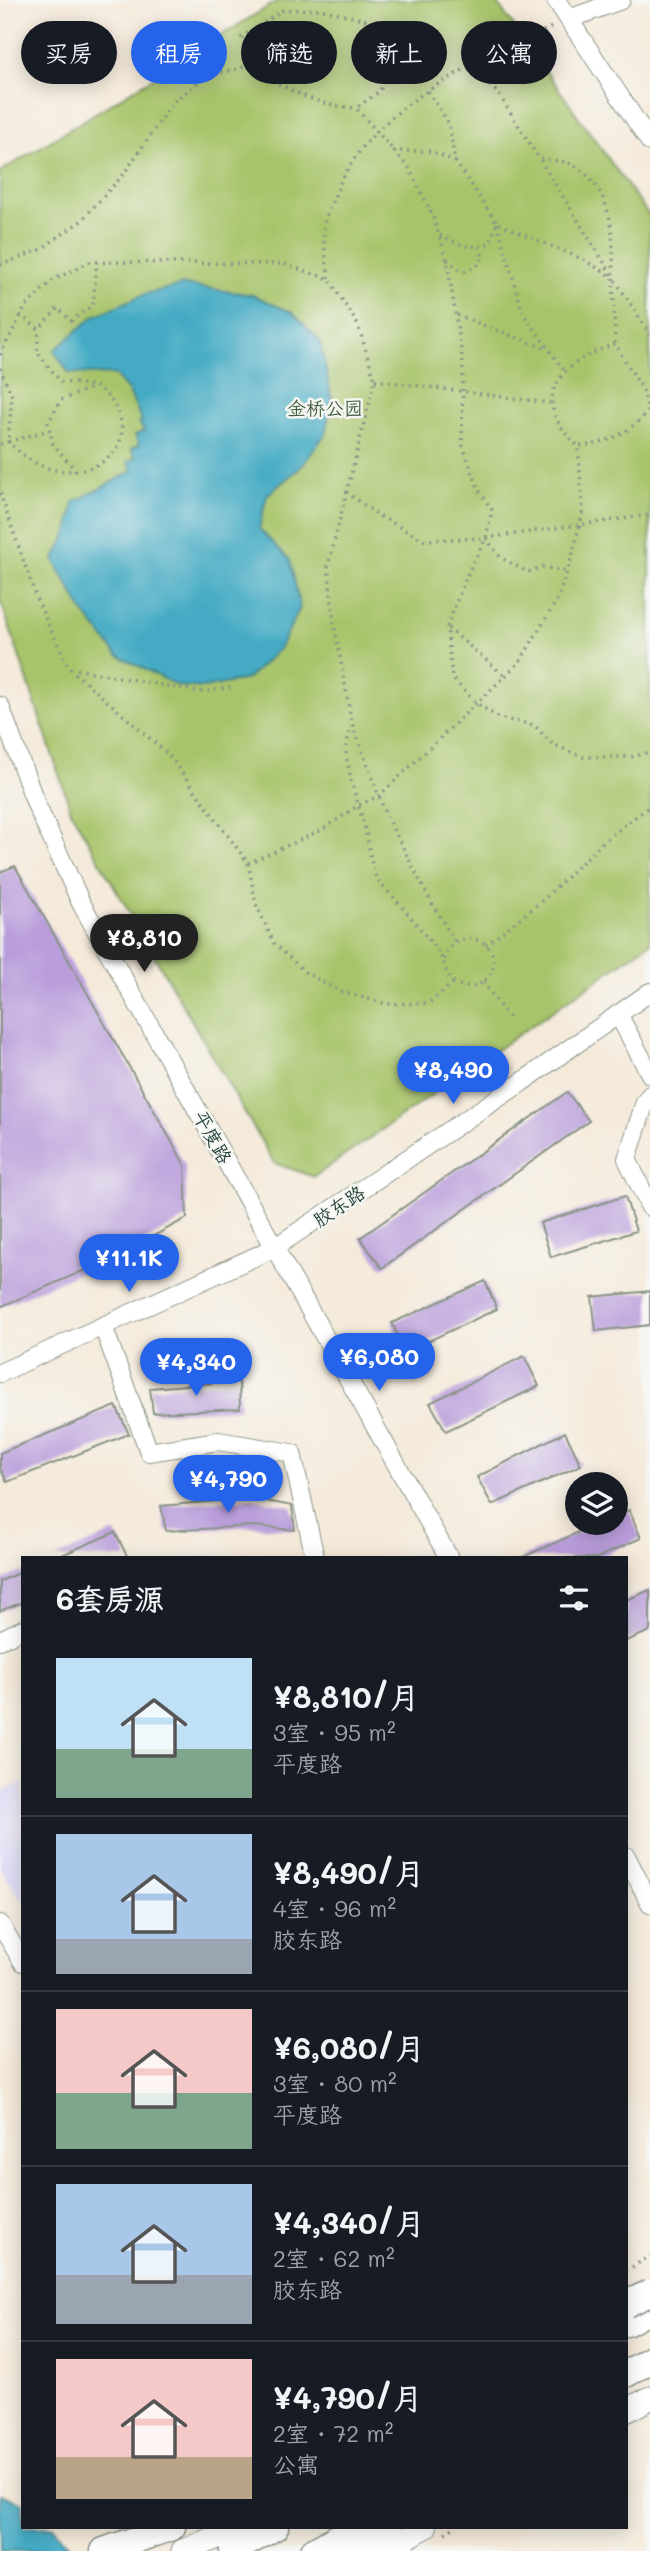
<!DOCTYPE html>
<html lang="zh">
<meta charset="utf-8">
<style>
body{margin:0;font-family:Mali,"LXGW WenKai TC",sans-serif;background:#20242c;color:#f1f3f6;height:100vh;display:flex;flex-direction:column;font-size:26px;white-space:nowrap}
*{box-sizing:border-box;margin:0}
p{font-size:23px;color:#9ea1a6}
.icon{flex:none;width:38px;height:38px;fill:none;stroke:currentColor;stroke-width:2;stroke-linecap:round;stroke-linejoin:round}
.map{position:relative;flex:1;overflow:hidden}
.details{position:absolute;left:21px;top:1556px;width:607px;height:973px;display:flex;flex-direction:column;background:#171b24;border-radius:0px;box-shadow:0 4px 18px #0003}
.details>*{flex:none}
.hud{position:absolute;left:21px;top:21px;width:609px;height:63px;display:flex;gap:14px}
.controls{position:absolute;left:565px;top:1472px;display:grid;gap:14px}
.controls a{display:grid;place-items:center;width:63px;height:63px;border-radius:50%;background:#171b24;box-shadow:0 4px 18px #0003;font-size:35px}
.price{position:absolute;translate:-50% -60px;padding:0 16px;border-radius:24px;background:#2563eb;color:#fff;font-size:23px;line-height:46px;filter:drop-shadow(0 2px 4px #0008)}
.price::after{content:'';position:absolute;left:50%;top:42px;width:21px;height:16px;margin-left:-10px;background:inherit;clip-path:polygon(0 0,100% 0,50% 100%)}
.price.active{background:#222;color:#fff}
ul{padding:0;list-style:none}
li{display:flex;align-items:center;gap:21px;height:175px;padding:0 35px}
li+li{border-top:2px solid #363941}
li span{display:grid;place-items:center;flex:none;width:196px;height:140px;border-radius:0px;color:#555}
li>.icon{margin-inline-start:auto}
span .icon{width:84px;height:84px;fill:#fffc;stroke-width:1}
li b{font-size:30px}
h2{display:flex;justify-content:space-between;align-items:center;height:84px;padding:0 35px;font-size:30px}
.pill{padding:0 24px;border-radius:32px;background:#171b24;box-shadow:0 4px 18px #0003;font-size:24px;line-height:63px}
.pill.active{background:#2563eb;color:#fff}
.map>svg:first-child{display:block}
.built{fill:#d9d6f7}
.green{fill:#a8c46a;stroke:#64804f;stroke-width:2}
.water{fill:#45abc4;stroke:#32747c;stroke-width:2}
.building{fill:#ba9edc}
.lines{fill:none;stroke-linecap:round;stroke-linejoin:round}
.minor-casing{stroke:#8a9487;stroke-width:20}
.major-casing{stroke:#8a9487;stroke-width:25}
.highway-casing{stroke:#8a9487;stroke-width:29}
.path{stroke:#8a9487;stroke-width:3.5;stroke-dasharray:2 5;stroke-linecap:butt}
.minor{stroke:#fff;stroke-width:18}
.major{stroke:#fff;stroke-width:23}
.highway{stroke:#fff;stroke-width:26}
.highway-bridge-casing{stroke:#8a9487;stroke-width:29;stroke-linecap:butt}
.highway-bridge{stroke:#fff;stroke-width:26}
.labels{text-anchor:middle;stroke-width:5;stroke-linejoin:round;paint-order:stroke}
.park-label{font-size:19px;fill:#415f42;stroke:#f6f6f2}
.street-label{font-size:19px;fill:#1f3d34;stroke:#f6f6f2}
</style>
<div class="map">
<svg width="650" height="2551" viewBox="0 0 650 2551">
<rect width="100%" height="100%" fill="#f6f6f2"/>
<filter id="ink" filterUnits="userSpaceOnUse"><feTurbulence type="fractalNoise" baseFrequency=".0143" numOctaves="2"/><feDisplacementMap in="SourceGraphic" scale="14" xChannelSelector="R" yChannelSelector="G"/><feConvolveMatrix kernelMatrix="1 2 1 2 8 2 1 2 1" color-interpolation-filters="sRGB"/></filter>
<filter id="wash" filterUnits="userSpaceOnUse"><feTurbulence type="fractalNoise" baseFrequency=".00686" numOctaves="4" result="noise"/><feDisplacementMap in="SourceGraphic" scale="28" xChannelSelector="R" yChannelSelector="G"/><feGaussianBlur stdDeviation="1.57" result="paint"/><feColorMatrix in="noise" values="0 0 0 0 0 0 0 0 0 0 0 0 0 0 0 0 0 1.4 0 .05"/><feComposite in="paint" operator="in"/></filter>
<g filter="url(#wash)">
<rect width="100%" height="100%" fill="#f5eada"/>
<path class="built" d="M23,1783V1903L0,1867V1792Z"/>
<path class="green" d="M279,0H495L650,217V943L314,1177L274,1163L72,813L0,599V172Z"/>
<g class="water">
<path d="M184,285L253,295L293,313L320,341L332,400L325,434L302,466L267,495L259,529L290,560L300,608L279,649L247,679L204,688L178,686L117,655L82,610L54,560L68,533L74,502L133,471L128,462L136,458L131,449L139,445L135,435L144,431L139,423L142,421L129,392L115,375L69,373L54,351L94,316L145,294Z"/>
<path d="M0,2494L23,2503V2527H53L73,2551H0Z"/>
</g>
<g id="blocks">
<g class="building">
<path d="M15,866L185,1165L187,1218L115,1257L0,1307V872Z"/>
<path d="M567,1092L589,1121L382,1268L360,1238Z"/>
<path d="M625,1196L636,1231L551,1257L540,1223Z"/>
<path d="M485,1281L497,1309L405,1352L392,1323Z"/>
<path d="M650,1291V1325L596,1331L592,1297Z"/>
<path d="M524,1356L539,1386L446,1431L430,1403Z"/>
<path d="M239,1381L240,1409L153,1413L150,1388Z"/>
<path d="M116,1406L129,1434L7,1482L0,1468V1453Z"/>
<path d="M565,1432L581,1465L492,1505L477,1477Z"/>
<path d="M251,1498L292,1506L295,1530L253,1526L166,1531L161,1506Z"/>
<path d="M629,1510L641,1538L597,1558H521L601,1522H616V1516Z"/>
<path d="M115,1532L128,1558H55Z"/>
<path d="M23,1571V1602L0,1611V1581Z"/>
<path d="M650,1590V1631L626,1641V1600Z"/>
</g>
</g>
</g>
<g filter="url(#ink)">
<use href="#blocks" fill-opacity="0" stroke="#8a9487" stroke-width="2"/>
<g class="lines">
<defs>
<g id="minor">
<path d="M556,0L650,142"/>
<path d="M569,19L621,0"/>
<path d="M0,706L36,804L81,903L449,1558"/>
<path d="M618,1014L650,1074"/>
<path d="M650,1095L645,1102L627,1159L650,1207"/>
<path d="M103,1326L149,1452L218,1441L292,1453L315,1558"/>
<path d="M0,1373L274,1248L522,1082L650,992"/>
<path d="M0,1640L23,1629"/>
<path d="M626,1856L650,1903"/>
<path d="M0,1924L23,1962"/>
</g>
<g id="major">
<path d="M626,2411L650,2398"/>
<path d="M183,2551L242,2527"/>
<path d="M383,2551L425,2527"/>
</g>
<g id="highway">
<path d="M626,2323L650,2310"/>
<path d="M626,2374L650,2360"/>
<path d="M104,2551L172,2527"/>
<path d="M233,2551L275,2527"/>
<path d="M314,2551L356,2527"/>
<path d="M355,2551L388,2527"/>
</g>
</defs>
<use href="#minor" class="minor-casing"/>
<use href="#major" class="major-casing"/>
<use href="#highway" class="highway-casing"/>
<g class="path">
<path d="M248,66L242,37L283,10L320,9L365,20L396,53L380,91L356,108"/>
<path d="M468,67L498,93L612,275"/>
<path d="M428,91L449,124L455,161L497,223L582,259L613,277"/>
<path d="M393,151H430L455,161"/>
<path d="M541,159C550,161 565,160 573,165C613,188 614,234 613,274"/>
<path d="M497,223L523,313L565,372"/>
<path d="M440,235C458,244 471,251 490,243L496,225"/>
<path d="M447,260L464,272L478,265L484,257L478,248"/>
<path d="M0,265L40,250L81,221L123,175L173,102L205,77L248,66C285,87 312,106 356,108L409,168L432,214L447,260L463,363L462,444L479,490L492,510L486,538L466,577L447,627L452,678L476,703L499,718L534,725L552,744L583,757H631L650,752"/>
<path d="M329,278C327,262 322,241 324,225C325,215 332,204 335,195C371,104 472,65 554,26"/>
<path d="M20,315L39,329L58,308L71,321L93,305L97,262"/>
<path d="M457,315L547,349"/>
<path d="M615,343L613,277L650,334"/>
<path d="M0,355L26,306L53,280L90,262L284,264L329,279L358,325L375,380L328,566L334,623L352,724L386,815L430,900L455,942"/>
<path d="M0,368L12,396L8,442L49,430"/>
<path d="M375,380L550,403"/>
<path d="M0,444L8,442C21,454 36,466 54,470C97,477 141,448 113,403C109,397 100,388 93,386C83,383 71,383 61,382L37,352L39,329"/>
<path d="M76,471L53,444L48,423L61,400L93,387"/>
<path d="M346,492L381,517L424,540L486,538L650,515"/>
<path d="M0,493L37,600L69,668L168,754L248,863L256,904L274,943L306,973L342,992L387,1004L429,1003L454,982"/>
<path d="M486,538L501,558L528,572L543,567L567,572"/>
<path d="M448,628L505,676"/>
<path d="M70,668L199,692L233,687"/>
<path d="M352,725C350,733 346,743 346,751C348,775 359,805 365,829C369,844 370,862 376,876C380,885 390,893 397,901C412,919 427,936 440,955C446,964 445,976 455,983C469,992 489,984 493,967C499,936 452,926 444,961"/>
<path d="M248,863L322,830L359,805L379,796L519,663L558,598L572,557L583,511L578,446C525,398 561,362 615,344L644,392L648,411C629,433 607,444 578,446"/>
<path d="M486,945L543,900L605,840L650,806"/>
<path d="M483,982L510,1020"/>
<path d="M626,2271L650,2256"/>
<path d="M445,2533L455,2527"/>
</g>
<use href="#minor" class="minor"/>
<use href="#major" class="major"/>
<use href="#highway" class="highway"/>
<defs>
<path id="highway-bridge" d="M626,2304L650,2293"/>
</defs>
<use href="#highway-bridge" class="highway-bridge-casing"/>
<use href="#highway-bridge" class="highway-bridge"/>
</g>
</g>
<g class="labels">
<g class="park-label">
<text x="325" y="415">金桥公园</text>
</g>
<g class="street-label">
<text transform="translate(213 1137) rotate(61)" y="7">平度路</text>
<text transform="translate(339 1206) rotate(-34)" y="7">胶东路</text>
</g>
</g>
</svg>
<div class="controls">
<a><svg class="icon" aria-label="layers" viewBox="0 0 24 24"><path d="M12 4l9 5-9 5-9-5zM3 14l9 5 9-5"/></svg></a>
</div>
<b class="price active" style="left:144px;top:974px">¥8,810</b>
<b class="price" style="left:453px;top:1106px">¥8,490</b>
<b class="price" style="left:129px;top:1294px">¥11.1K</b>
<b class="price" style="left:379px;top:1393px">¥6,080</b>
<b class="price" style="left:196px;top:1398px">¥4,340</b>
<b class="price" style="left:228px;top:1515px">¥4,790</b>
<div class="hud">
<a class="pill">买房</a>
<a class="pill active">租房</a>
<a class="pill">筛选</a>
<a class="pill">新上</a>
<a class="pill">公寓</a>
</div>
<section class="details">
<h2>6套房源<svg class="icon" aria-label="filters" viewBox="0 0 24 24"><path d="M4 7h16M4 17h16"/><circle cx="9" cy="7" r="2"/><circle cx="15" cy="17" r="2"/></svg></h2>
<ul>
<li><span style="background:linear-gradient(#bfe0f5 65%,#7fa58c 0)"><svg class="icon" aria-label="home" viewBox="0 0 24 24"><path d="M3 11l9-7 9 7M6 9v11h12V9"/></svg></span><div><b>¥8,810/月</b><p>3室 · 95 m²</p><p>平度路</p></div></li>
<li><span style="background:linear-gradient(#a9c7e8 75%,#9aa5b1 0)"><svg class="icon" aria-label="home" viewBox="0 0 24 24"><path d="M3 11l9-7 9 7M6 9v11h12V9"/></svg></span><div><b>¥8,490/月</b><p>4室 · 96 m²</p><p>胶东路</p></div></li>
<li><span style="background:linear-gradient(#f6c9c9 60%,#7fa58c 0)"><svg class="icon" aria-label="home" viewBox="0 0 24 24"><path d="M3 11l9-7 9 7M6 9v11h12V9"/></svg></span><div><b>¥6,080/月</b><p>3室 · 80 m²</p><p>平度路</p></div></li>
<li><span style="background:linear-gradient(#a9c7e8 65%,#9aa5b1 0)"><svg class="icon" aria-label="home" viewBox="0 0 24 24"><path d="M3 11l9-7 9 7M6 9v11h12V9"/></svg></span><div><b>¥4,340/月</b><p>2室 · 62 m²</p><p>胶东路</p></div></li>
<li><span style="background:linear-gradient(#f6c9c9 70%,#b9a48a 0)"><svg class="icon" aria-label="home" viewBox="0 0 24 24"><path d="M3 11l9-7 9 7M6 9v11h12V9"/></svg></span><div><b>¥4,790/月</b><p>2室 · 72 m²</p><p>公寓</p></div></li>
</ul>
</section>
</div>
